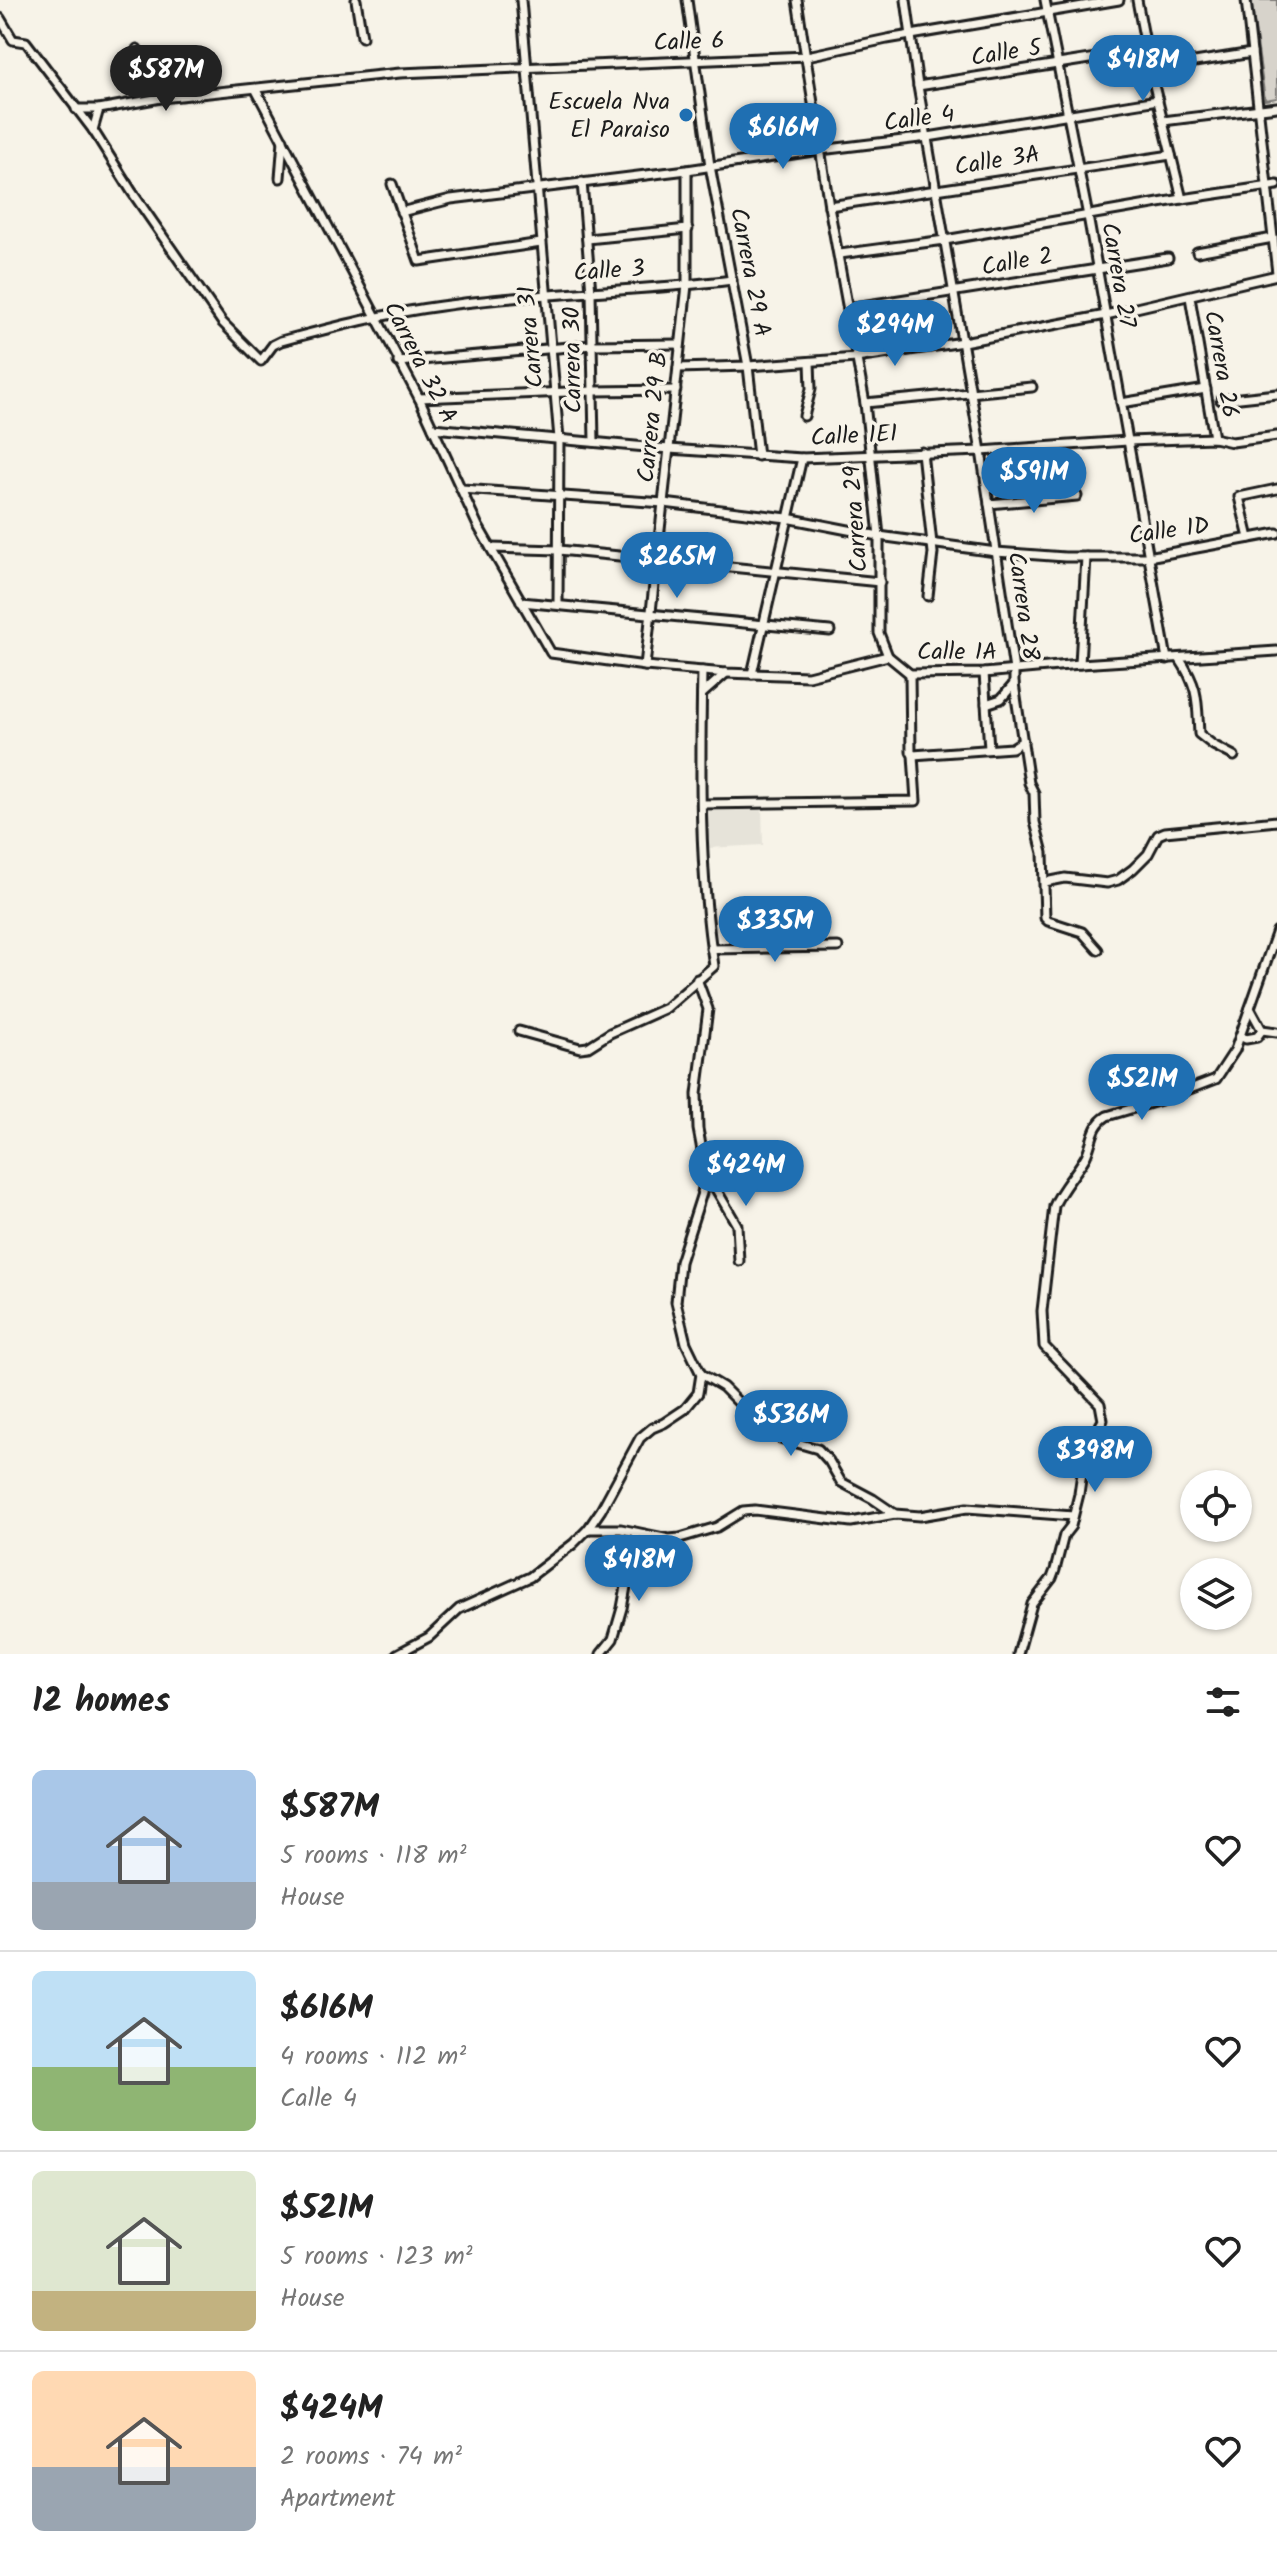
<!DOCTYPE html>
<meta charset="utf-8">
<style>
body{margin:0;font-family:Kalam,sans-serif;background:#f6f6f6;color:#222;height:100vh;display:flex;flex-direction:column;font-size:30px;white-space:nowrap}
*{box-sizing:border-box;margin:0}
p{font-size:26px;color:#767676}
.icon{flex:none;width:44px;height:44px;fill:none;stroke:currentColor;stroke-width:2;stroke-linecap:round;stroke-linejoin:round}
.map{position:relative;height:1654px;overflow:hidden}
.drawer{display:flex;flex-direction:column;background:#fff;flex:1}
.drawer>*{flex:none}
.fabs{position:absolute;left:1180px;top:1470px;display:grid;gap:16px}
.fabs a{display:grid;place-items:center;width:72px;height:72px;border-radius:50%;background:#fff;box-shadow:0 2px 6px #0004;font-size:40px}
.price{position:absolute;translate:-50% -68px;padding:0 18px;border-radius:28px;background:#1f6fb2;color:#fff;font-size:26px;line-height:52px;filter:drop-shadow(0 2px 4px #0008)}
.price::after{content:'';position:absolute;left:50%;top:48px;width:24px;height:18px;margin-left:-12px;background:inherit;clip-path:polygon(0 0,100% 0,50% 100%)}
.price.selected{background:#222;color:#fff}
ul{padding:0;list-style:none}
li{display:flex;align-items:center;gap:24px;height:200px;padding:0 32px}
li+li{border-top:2px solid #e0e0e0}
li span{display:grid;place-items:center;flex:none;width:224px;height:160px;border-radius:12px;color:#555}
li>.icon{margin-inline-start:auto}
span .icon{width:96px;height:96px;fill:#fffc;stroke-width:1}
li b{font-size:34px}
h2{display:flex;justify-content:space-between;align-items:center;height:96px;padding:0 32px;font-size:34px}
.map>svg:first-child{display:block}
.built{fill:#e6e3d9}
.green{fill:#d7d3cb;stroke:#7a7874;stroke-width:2}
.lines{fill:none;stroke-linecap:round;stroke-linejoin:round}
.minor-casing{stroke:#1c1c1c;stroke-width:13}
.minor{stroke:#f7f3e8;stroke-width:7}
.poi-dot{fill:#1f6fb2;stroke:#f7f3e8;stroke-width:3}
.labels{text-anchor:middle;stroke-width:7;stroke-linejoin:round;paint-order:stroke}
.street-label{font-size:24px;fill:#1c1c1c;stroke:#f7f3e8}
.poi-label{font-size:24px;fill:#1c1c1c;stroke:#f7f3e8;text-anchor:end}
</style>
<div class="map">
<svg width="1277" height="1654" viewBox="0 0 1277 1654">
<rect width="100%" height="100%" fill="#f7f3e8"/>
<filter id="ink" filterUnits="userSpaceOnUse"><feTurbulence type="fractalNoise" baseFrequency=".0125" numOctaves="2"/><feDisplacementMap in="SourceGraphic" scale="16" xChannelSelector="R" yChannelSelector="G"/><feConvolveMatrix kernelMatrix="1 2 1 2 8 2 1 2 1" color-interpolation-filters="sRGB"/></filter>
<g filter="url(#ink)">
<path class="built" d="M706,806H762L763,845L708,848Z"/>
<path class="green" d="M1251,0H1277V98L1265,100Z"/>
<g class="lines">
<defs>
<g id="minor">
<path d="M356,0L362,37"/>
<path d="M521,0L559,439L558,604"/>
<path d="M687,0L710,166L748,366L758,456"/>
<path d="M797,0L829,206L865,403L879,536V633L888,656"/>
<path d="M906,0L918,86L981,451L1014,670V684L1029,783L1034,793L1035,822L1043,853L1045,918L1048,921L1082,932L1098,950"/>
<path d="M1045,0L1088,216L1167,659"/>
<path d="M1137,0L1150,69L1182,199"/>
<path d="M1246,0L1277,273"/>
<path d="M0,18L13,40L26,42L93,130L132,192L222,322L261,361L273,345L281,341C334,327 387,313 441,306C538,292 636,292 732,280"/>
<path d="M137,49L153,76L161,98"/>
<path d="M1150,69L1252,53"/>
<path d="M918,86L1147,50"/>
<path d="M256,90L419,398L478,526L551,653L645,666L726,673L808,676L888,656L910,674L984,673L1080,664L1277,651"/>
<path d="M76,109H99L161,98L400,73L807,56L887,39L1119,0"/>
<path d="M1163,121L1277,107"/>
<path d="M93,130L99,109"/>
<path d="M280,178L283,140"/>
<path d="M582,182L591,292L594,442"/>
<path d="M392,184L419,261L541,243"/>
<path d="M829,206L1171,155"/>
<path d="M401,212L451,199L687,170L820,150L928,137L1158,100"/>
<path d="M587,239L688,229"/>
<path d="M1197,252L1273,238"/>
<path d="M840,254L945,240L1182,199L1277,185"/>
<path d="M1190,297L1214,438"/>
<path d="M848,308L1168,258"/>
<path d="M398,362L592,345L680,344"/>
<path d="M678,368L748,366L856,358L963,342L1106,315L1277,275"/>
<path d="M419,398L593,391L676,390"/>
<path d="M1221,400L1277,394"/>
<path d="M865,403L1032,387"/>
<path d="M1121,403L1206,389"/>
<path d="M804,416L811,389L810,362"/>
<path d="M433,428L669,449L802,458L981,451L1128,441L1214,438L1232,442L1277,436"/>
<path d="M922,452L933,553L928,596"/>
<path d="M462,489L664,503L787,518L879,536L996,552L1065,557H1148L1277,533"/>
<path d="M989,504L1077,496"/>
<path d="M1249,538L1239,497L1277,489"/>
<path d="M491,548L559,550L880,582"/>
<path d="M521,602L830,631"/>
<path d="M1179,658C1199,688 1197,700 1199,734L1213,745L1234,756"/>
<path d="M1080,664L1086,557"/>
<path d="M645,666L687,285V170"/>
<path d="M984,673L989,749"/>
<path d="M752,674L802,458"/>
<path d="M702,694L726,673"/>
<path d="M986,704L1001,699L1014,684"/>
<path d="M913,755L1012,748L1023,741"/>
<path d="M702,804L916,801L913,755L911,752L910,674"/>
<path d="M1045,882L1065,878L1107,883L1118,880L1133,869L1148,854L1158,835L1165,832L1277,821"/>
<path d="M711,949L838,947"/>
<path d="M1250,1008L1262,1030L1277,1032"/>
<path d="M519,1031L580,1048L588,1047L610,1033L666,1008L714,966C699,869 700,769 702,671"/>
<path d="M1240,1036L1246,1039L1257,1037L1262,1030"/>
<path d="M706,1172L737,1225L739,1261"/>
<path d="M701,1374L723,1387L752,1416L780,1438L818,1449L829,1461L841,1482L873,1499L895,1514"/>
<path d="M588,1529H621L669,1539L680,1538L717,1527L743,1511L755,1510L851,1522L895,1514L920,1516L967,1508L1073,1516"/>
<path d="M397,1654L429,1637L459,1609L530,1577L573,1544L588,1529L601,1510L640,1438L652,1428L664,1423L685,1409L698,1393L701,1374L686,1343L676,1302L680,1262L702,1193L706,1172L698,1129L697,1094L708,1009L697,979"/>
<path d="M601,1654L613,1639L622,1608L636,1533"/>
<path d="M1018,1654L1032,1604L1052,1578L1055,1570L1064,1535L1071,1526L1079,1494L1085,1452L1103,1420L1100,1404L1044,1346L1042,1311L1054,1206C1062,1187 1076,1174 1086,1156C1093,1141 1092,1125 1107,1116L1161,1100L1216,1079L1235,1050L1277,931"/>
</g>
</defs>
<use href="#minor" class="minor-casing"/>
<use href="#minor" class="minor"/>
</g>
</g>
<circle class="poi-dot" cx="686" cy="115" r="8"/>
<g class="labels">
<g class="street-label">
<text transform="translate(689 41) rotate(-2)" y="8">Calle 6</text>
<text transform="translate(1006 52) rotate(-9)" y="8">Calle 5</text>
<text transform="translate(919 118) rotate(-8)" y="8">Calle 4</text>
<text transform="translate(997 160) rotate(-9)" y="8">Calle 3A</text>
<text transform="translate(1017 261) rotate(-10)" y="8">Calle 2</text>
<text transform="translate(609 270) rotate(-4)" y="8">Calle 3</text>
<text transform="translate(751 272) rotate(79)" y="8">Carrera 29 A</text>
<text transform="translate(1119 275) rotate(80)" y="8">Carrera 27</text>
<text transform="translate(530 337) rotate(-95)" y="8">Carrera 31</text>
<text transform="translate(572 360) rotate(-91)" y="8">Carrera 30</text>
<text transform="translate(421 362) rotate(63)" y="8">Carrera 32 A</text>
<text transform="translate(1222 364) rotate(80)" y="8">Carrera 26</text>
<text transform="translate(652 417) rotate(-84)" y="8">Carrera 29 B</text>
<text transform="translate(854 435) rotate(-3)" y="8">Calle 1E1</text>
<text transform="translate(855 519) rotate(-94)" y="8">Carrera 29</text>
<text transform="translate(1169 530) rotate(-8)" y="8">Calle 1D</text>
<text transform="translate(1024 606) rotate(82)" y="8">Carrera 28</text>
<text x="957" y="659">Calle 1A</text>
</g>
<g class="poi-label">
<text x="670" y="109">Escuela Nva<tspan x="670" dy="28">El Paraiso</tspan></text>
</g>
</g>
</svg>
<div class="fabs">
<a><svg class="icon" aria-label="locate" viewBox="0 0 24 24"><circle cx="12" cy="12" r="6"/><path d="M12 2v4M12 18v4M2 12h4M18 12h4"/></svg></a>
<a><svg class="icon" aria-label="layers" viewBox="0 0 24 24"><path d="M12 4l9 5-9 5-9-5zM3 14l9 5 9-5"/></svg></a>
</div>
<b class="price" style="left:1143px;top:103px">$418M</b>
<b class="price selected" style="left:166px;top:113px">$587M</b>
<b class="price" style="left:783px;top:171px">$616M</b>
<b class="price" style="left:895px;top:368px">$294M</b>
<b class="price" style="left:1034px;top:515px">$591M</b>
<b class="price" style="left:677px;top:600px">$265M</b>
<b class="price" style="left:775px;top:964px">$335M</b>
<b class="price" style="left:1142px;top:1122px">$521M</b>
<b class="price" style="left:746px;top:1208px">$424M</b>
<b class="price" style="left:791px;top:1458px">$536M</b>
<b class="price" style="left:1095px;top:1494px">$398M</b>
<b class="price" style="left:639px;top:1603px">$418M</b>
</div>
<section class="drawer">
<h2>12 homes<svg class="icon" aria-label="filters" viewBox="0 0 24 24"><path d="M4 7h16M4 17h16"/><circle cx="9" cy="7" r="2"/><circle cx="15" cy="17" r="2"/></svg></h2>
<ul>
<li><span style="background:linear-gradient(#a9c7e8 70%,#9aa5b1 0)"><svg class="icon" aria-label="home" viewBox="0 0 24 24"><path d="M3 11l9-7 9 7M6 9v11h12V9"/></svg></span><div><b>$587M</b><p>5 rooms · 118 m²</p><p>House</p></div><svg class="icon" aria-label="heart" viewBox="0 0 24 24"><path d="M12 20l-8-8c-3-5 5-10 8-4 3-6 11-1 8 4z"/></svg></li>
<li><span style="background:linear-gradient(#bfe0f5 60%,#8fb573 0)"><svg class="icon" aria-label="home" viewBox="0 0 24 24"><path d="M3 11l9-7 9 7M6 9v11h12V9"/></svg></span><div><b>$616M</b><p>4 rooms · 112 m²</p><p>Calle 4</p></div><svg class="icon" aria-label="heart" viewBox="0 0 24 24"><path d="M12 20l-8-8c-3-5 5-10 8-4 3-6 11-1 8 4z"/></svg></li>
<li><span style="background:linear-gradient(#dfe7d0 75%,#c2b280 0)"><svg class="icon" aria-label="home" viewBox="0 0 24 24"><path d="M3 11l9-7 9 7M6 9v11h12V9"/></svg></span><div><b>$521M</b><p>5 rooms · 123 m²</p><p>House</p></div><svg class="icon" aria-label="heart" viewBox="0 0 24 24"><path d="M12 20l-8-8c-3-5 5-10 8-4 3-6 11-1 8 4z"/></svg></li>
<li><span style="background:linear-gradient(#ffd9b3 60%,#9aa5b1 0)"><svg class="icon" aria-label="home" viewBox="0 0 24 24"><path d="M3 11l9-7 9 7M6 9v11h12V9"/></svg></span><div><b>$424M</b><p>2 rooms · 74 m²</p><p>Apartment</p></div><svg class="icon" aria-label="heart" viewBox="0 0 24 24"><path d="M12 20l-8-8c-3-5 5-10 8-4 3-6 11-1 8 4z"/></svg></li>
</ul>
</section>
